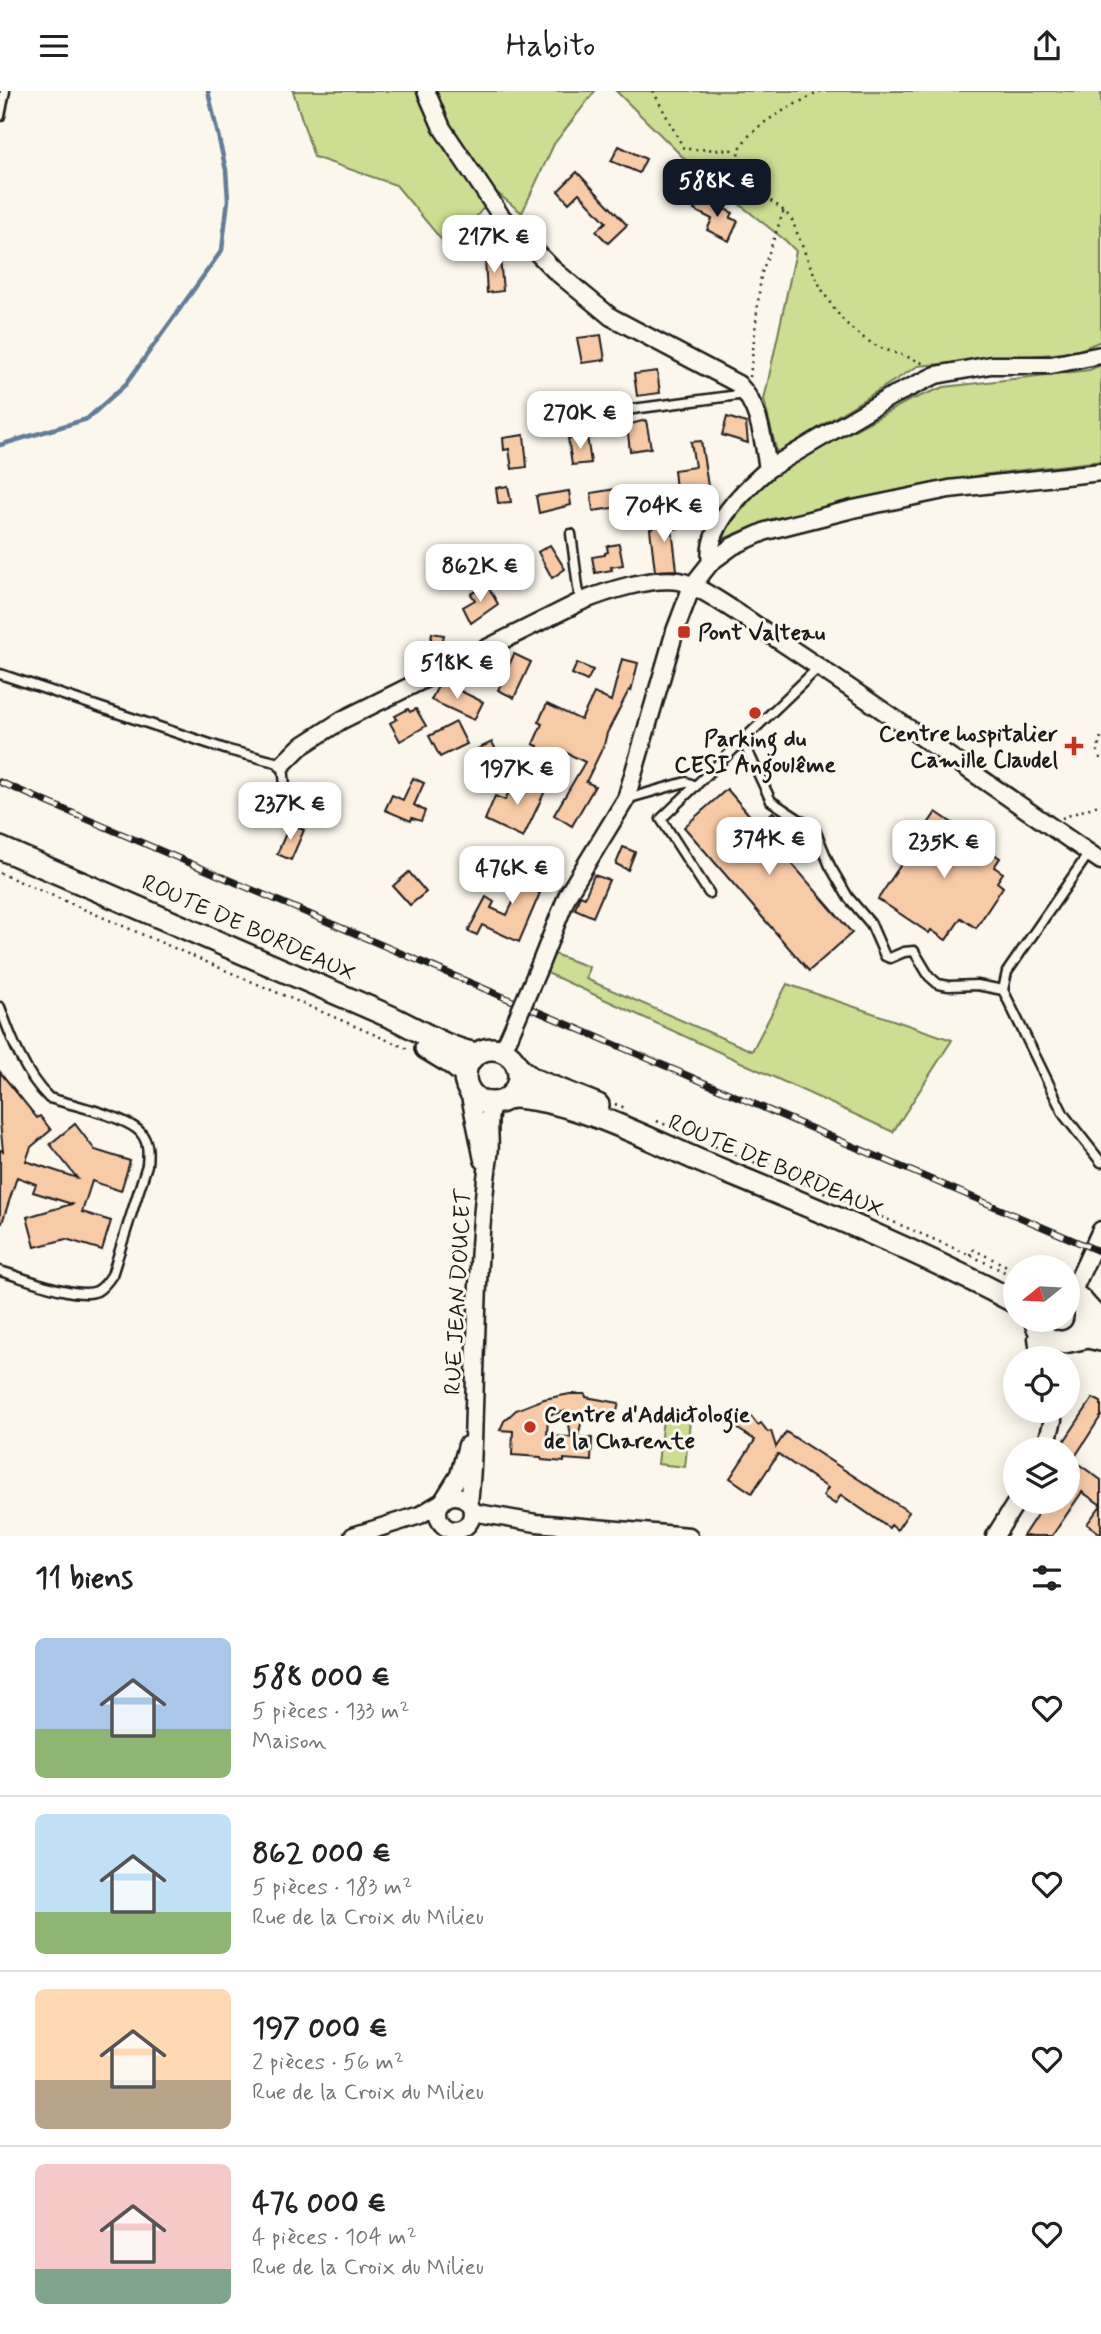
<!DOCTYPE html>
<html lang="fr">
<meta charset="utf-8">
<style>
body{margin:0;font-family:Mynerve,sans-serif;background:#f6f6f6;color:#222;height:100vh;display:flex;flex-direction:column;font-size:26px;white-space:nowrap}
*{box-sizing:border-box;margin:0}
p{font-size:23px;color:#767676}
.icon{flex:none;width:38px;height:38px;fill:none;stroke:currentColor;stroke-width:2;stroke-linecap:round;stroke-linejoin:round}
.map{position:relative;height:1445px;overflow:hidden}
.panel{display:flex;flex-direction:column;background:#fff;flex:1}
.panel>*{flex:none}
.needle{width:46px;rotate:252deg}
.buttons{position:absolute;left:1003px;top:1164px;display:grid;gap:14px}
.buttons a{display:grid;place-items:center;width:77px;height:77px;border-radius:50%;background:#fff;box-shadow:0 4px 18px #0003;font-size:35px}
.price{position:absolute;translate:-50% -60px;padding:0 16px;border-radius:14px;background:#fff;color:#222;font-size:23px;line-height:46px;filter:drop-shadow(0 2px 4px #0008)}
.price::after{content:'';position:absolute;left:50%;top:42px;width:21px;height:16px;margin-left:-10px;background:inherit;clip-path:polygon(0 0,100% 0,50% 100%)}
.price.current{background:#111827;color:#fff}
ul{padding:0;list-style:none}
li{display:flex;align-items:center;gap:21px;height:175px;padding:0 35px}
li+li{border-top:2px solid #e0e0e0}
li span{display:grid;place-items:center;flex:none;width:196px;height:140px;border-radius:10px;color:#555}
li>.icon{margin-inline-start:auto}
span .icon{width:84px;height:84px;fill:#fffc;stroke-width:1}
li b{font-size:30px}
h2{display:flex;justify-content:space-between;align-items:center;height:84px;padding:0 35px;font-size:30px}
header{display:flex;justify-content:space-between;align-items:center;height:91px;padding:0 35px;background:#fff;font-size:32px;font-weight:600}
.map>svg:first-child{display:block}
.green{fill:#cddd91;stroke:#747c56;stroke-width:2}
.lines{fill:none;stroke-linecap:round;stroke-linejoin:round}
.stream{stroke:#627d98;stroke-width:4.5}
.building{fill:#f8cba7;stroke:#1c1c1c;stroke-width:2;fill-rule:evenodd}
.service-casing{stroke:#1c1c1c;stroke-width:13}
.minor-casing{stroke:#1c1c1c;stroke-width:21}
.secondary-casing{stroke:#1c1c1c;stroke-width:26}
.path{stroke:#1c1c1c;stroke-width:2.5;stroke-dasharray:2 5;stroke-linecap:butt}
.service{stroke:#fbf7ec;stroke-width:8}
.minor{stroke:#fbf7ec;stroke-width:16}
.secondary{stroke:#fbf7ec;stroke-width:21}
.rail-casing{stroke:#1c1c1c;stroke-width:7}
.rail{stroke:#fbf7ec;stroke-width:4.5;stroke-dasharray:13;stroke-linecap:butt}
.minor-bridge-casing{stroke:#1c1c1c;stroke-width:21;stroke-linecap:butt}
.minor-bridge{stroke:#fbf7ec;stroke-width:16}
.poi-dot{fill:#c8321e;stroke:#fbf7ec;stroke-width:2.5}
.labels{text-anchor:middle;stroke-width:6;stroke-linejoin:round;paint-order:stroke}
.poi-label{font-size:23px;font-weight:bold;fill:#1c1c1c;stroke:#fbf7ec;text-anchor:start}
.street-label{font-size:23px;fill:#1c1c1c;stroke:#fbf7ec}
</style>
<header><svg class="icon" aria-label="menu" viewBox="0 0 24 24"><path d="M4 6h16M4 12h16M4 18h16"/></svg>Habito<svg class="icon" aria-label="share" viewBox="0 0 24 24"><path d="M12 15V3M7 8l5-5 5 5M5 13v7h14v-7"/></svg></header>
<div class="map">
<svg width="1101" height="1445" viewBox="0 0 1101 1445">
<rect width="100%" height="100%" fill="#fbf7ec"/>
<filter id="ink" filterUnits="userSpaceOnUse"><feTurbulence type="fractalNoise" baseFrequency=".0143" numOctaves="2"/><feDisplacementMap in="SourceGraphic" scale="14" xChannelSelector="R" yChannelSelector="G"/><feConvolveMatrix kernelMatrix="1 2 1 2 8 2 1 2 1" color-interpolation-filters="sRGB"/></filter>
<g filter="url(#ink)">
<g class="green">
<path d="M293,0H595L554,53L522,122L496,101L450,159L396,94L314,66Z"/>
<path d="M616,0H1101V250L1075,261L918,275L777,362L764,309L796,160L786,150L695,78Z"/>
<path d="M1101,274V370L980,384L771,428L723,448L729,434L771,384L908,310L944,296L1089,279Z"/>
<path d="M554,863L589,876L586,888L752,960L787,893L952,949L893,1041L545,881Z"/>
<path d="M663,1327L690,1330L685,1376L658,1373Z"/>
</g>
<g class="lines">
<path class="stream" d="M0,354L87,328L126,293L222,159L228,109L226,79L208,0"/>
</g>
<g class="building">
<path d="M619,55L646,68L639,82L611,70Z"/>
<path d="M577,81L627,134L608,152L596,140L606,131L579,102L569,112L558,100Z"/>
<path d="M699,106L733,122L730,127L738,130L729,150L707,139L712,128L694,119Z"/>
<path d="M500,167L503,200L487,202L485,168Z"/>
<path d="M601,244L605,269L582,272L577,247Z"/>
<path d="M657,280L660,302L637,305L634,283Z"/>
<path d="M727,326L746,332L748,352L722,344Z"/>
<path d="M646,329L651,357L630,360L627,334Z"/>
<path d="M524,344L527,376L512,378L509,358L504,359L503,347Z"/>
<path d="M587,345L591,372L572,374L568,347Z"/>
<path d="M701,350L708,395L676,398L674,379L695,376L691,351Z"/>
<path d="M508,395L511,411L498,412L496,397Z"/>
<path d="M622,397L625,415L593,420L591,402Z"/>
<path d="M569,400L571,414L539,422L536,405Z"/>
<path d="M678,427L680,437L672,438L677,479L655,480L650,438L653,437V430Z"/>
<path d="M619,453L623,474L611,476L612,479L595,482L592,466L605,464V462L608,461L607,455Z"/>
<path d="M550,454L565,478L552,487L538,461Z"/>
<path d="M487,494L498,513L471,532L463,516L475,509L471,503Z"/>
<path d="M432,542L444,544L439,566L428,564Z"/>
<path d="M514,563L531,571L514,607L498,599Z"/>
<path d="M622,568L638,572L631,600L629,599L607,642L604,654L586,691L595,695L572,735L554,724L585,671L565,661L557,678L532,666L538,655L533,653L542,633L538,631L547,613L581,629L594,602L611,610Z"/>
<path d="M577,572L593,579L587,590L572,583Z"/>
<path d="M442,591L483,611L474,629L431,609L439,593Z"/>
<path d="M408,618L410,621L416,618L426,635L400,650L390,632L397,628L395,625Z"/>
<path d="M456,631L467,653L440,666L429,645Z"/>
<path d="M492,651L503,673L478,686L467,663Z"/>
<path d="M517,684L546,698L523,747L485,729L495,705L505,709Z"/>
<path d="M413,687L424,692L414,714L425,720L421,730L412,727L411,730L385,719L392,704L403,709Z"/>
<path d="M727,698L758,734L773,721L804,755L788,768L852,842L809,880L684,736Z"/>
<path d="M936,721L982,752L980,754L1000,767L994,776L1003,782L997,791L1003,796L976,837L961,827L946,849L931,839L929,842L878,808Z"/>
<path d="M290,733L304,739L291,769L277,763Z"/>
<path d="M623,756L635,761L628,779L616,773Z"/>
<path d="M525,766L528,768L530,766L544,773L532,799L540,802L519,851L482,834L477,844L468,840L486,806L494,811L491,817L507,824L526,784L518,781Z"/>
<path d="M409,781L426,801L410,814L393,795Z"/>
<path d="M594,784L609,789L593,826L575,818L580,804L585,806Z"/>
<path d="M0,981L37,1027L40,1025L51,1039L31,1056L26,1070L77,1087L50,1053L75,1033L95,1059L130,1070L121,1100L92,1090L82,1121L111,1130L102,1159L66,1148L35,1156L27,1126L72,1113L33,1101L36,1093L17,1086L2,1132H0V1059L3,1060L0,1031Z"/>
<path d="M570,1303H585L586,1306L619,1312L616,1324L584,1320L578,1346L592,1347L591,1370L564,1368V1371L542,1369L541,1366L512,1364L513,1340L500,1339L504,1330L516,1319L544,1308ZM567,1320L571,1346L547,1345L548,1324Z"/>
<path d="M1093,1307L1101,1311V1325L1073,1369L1101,1389V1443L1087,1433L1101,1414L1082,1401L1052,1445H1023L1046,1410H1068V1358H1059Z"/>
<path d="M751,1325L758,1334L761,1332L768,1341L771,1340L776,1356L786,1341L909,1421L897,1439L891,1434L889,1437L841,1404L835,1413L823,1405L828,1397L778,1363L752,1402L730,1387L755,1349L738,1338L745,1328Z"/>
</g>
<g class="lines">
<defs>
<g id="service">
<path d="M0,25L5,0"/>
<path d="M565,327L746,303"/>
<path d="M571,443L580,511"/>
<path d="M0,583L228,659L283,673L285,696L281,721"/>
<path d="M743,650L771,710L815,739L830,775L848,806L871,833L885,865L890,867L904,861L914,860L929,885L938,893L949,895L977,894L1003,899"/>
<path d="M626,708L686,691L696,695"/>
<path d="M1089,762L1007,881L1003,899L1064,1024L1101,1071"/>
<path d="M709,802L661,728L819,576"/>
<path d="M0,916C11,947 25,984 49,1007C70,1013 128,1026 141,1042C149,1052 148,1062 147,1074L112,1184C108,1190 104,1196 97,1200C76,1209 22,1186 0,1180"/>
</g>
<g id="minor">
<path d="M426,0L442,37L501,125L554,179L611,226L738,293C760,315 763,349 768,378C744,399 705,436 711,471"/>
<path d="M768,378L890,306L936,284L991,274H1051L1101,264"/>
<path d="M283,673L300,656L342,629L580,511C607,500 650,486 679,490C699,493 755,534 775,547C885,619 992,696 1101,770"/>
<path d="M539,876L568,803L626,708L675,540L692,495L711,471L733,455L766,440L853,418L949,398L1101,381"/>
<path d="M502,960L509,946"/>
<path d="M469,1000L483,1069"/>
<path d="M1072,1202L1101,1139"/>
<path d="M1039,1240L1037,1247L1040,1267"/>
<path d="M1045,1358L1053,1329V1320"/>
<circle cx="455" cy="1422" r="17"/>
<path d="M444,1408L459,1384L467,1354"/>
<path d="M469,1412C473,1380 473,1348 474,1316C477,1232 477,1148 489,1065C492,1049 485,1026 494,1012"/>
<path d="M472,1421L536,1432L689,1445"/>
<path d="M353,1445L420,1424L440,1412"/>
<path d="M995,1445L1017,1410"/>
</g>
<g id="secondary">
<path d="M0,757L391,926C419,939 447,958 477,963"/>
<path d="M426,957L451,972L465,983"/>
<circle cx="492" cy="985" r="27"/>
<path d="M518,977L532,988L598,1014"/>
<path d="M509,1006C570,1007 644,1046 700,1070C806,1114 913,1157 1015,1211"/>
<path d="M1068,1200C1082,1206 1088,1221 1101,1229"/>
<path d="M1035,1228C1043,1266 1095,1254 1084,1214"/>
<path d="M1069,1250L1088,1246L1101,1249"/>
</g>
</defs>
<use href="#service" class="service-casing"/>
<use href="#minor" class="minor-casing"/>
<use href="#secondary" class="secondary-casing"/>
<g class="path">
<path d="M653,0L684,58L737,59"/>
<path d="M821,0C794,15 710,48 746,91C759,106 779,111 792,129C810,174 826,225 870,251C887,262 909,264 926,274"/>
<path d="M750,286L761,184L784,119"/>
<path d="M1101,646L1097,658L1101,670"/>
<path d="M1062,727L1101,713"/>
<path d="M0,782L408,958"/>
<path d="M615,1013L628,1018"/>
<path d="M657,1030L751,1071C769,1072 792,1080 805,1093L970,1164L1015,1186"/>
<path d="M970,1164L972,1158L1015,1179"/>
</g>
<use href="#service" class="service"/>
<use href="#minor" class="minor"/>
<use href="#secondary" class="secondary"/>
<defs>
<path id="rail" d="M0,691L1101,1161"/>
</defs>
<use href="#rail" class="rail-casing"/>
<use href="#rail" class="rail"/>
<defs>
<path id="minor-bridge" d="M509,946L539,876"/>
</defs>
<use href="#minor-bridge" class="minor-bridge-casing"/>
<use href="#minor-bridge" class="minor-bridge"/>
</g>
</g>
<g class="poi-dot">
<rect x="677" y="534" width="14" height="14" rx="3.5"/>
<circle cx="755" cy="622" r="7"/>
<path d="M1070.5 644.5h7v7h7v7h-7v7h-7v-7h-7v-7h7z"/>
<circle cx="530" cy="1336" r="7"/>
</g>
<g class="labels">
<g class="poi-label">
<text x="698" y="549">Pont Valteau</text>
<text x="1058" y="650" text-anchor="end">Centre hospitalier<tspan x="1058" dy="26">Camille Claudel</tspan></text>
<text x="755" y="655" text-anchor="middle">Parking du<tspan x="755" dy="26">CESI Angoulême</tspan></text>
<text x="544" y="1331">Centre d'Addictologie<tspan x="544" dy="26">de la Charente</tspan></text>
</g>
<g class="street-label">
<text transform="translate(249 836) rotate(24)" y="8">ROUTE DE BORDEAUX</text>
<text transform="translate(776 1074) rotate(23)" y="8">ROUTE DE BORDEAUX</text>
<text transform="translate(457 1201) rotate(-87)" y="8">RUE JEAN DOUCET</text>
</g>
</g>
</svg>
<div class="buttons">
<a><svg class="needle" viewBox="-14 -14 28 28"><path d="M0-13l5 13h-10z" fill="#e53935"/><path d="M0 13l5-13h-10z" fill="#767676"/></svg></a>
<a><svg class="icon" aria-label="locate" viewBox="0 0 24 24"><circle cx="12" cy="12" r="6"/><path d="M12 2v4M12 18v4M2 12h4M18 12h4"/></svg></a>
<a><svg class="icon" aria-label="layers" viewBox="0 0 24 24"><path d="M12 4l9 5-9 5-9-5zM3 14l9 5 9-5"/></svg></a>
</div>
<b class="price current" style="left:717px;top:128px">588K €</b>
<b class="price" style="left:494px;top:184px">217K €</b>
<b class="price" style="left:580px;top:360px">270K €</b>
<b class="price" style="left:664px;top:453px">704K €</b>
<b class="price" style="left:480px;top:513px">862K €</b>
<b class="price" style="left:457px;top:610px">518K €</b>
<b class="price" style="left:517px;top:716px">197K €</b>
<b class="price" style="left:290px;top:751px">237K €</b>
<b class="price" style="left:769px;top:786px">374K €</b>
<b class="price" style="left:944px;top:789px">235K €</b>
<b class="price" style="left:512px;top:815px">476K €</b>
</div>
<section class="panel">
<h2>11 biens<svg class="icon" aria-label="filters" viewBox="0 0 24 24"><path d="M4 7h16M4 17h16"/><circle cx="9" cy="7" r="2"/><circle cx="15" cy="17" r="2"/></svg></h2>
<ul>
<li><span style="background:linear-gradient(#a9c7e8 65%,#8fb573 0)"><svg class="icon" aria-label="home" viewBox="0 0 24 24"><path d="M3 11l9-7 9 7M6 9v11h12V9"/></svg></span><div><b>588 000 €</b><p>5 pièces · 133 m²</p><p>Maison</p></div><svg class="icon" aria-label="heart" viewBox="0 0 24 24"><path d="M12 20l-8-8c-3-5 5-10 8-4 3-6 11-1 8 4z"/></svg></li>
<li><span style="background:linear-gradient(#bfe0f5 70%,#8fb573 0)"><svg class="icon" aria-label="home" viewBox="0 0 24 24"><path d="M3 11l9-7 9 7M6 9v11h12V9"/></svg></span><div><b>862 000 €</b><p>5 pièces · 183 m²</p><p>Rue de la Croix du Milieu</p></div><svg class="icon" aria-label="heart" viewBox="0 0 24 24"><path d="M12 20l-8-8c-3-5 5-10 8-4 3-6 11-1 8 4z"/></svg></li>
<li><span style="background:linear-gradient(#ffd9b3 65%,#b9a48a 0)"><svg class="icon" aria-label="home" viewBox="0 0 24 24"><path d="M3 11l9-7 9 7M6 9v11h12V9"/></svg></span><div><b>197 000 €</b><p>2 pièces · 56 m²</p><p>Rue de la Croix du Milieu</p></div><svg class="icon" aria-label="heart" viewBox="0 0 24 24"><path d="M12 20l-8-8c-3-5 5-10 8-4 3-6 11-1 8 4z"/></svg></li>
<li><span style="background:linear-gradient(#f6c9c9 75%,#7fa58c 0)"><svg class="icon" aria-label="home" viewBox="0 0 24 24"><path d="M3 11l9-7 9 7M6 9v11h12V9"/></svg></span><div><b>476 000 €</b><p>4 pièces · 104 m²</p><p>Rue de la Croix du Milieu</p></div><svg class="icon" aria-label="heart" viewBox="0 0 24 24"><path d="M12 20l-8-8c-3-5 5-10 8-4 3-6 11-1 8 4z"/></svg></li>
</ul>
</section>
